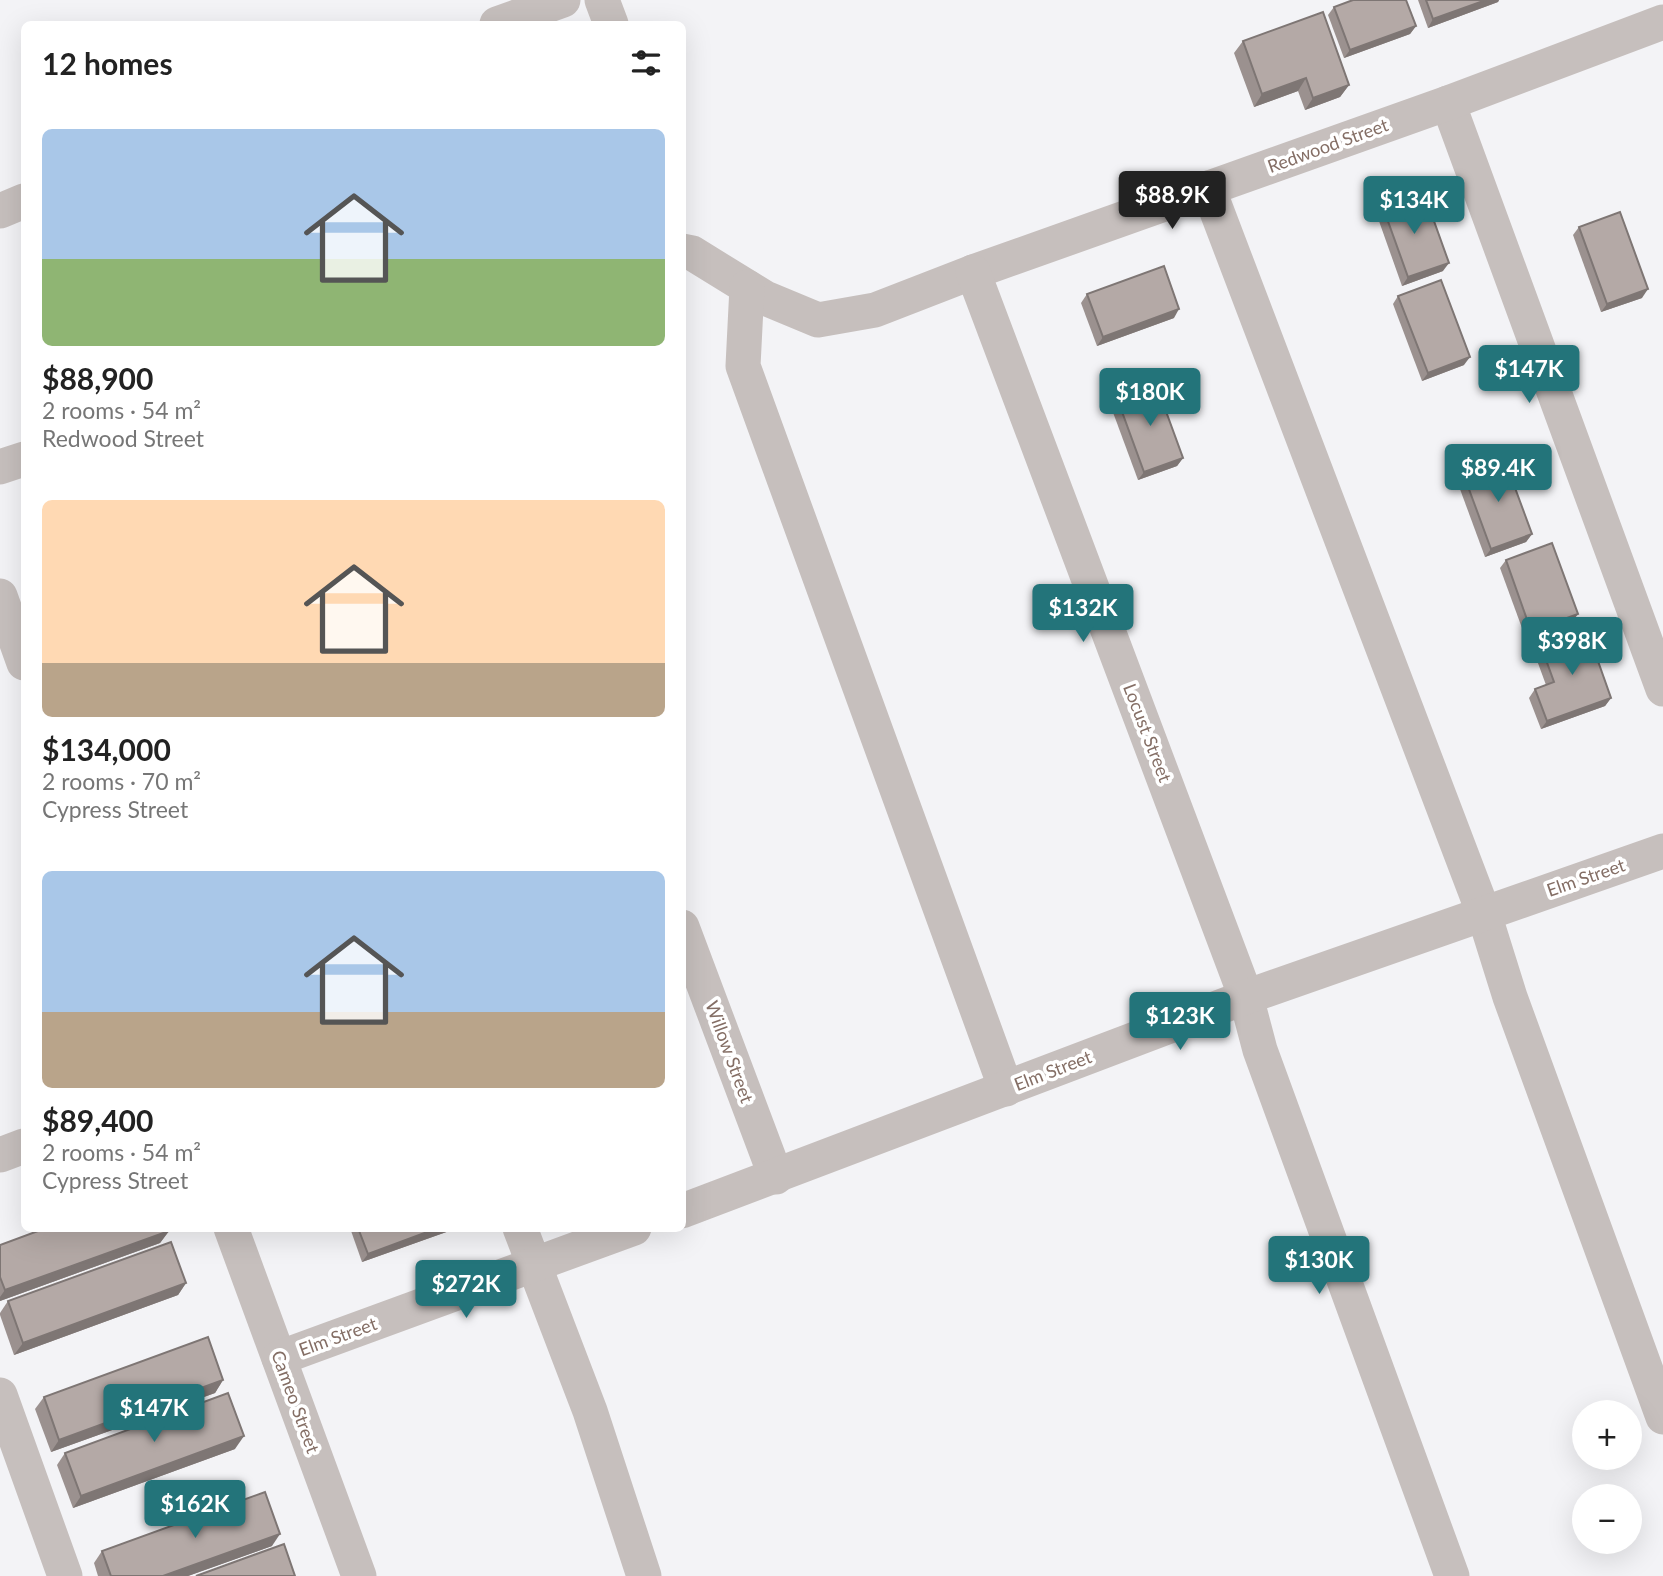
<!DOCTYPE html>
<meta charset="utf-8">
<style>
body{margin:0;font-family:Lato,sans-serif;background:#f2f2f2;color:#222;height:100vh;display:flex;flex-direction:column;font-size:26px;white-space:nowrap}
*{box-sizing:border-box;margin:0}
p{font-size:23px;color:#767676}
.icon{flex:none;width:38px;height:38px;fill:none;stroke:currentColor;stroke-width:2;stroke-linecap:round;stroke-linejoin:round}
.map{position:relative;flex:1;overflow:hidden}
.side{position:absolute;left:21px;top:21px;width:665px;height:1211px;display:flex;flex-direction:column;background:#fff;border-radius:10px;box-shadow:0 7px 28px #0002}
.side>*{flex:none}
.fabs{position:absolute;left:1572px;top:1400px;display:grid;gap:14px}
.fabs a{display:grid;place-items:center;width:70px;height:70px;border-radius:50%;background:#fff;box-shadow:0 7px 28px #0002;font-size:35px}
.price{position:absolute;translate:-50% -60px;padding:0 16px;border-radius:7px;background:#23747a;color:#fff;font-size:23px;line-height:46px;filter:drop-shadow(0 2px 4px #0008)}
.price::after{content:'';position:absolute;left:50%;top:42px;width:21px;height:16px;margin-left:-10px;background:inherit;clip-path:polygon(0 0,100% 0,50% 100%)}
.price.current{background:#222;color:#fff}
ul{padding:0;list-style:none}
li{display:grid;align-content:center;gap:14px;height:371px;padding:0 21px}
li span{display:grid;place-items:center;height:217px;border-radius:10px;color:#555}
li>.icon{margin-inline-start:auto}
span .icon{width:126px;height:126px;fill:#fffc;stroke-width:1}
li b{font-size:30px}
h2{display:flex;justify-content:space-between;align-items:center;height:84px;padding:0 21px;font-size:30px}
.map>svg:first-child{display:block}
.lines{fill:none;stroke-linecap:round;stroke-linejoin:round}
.minor{stroke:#c6bfbd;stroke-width:35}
.wall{fill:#9b918f}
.shaded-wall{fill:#7e7674}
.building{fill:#b4a9a6;stroke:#7e7674;stroke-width:2}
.labels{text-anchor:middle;stroke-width:7;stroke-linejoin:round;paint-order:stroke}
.street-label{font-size:18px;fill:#846e65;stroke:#fff}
</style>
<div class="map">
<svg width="1663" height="1576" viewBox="0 0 1663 1576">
<rect width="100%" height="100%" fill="#f3f3f6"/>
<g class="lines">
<g class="minor">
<path d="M602,0L611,24"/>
<path d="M497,24L563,0"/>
<path d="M1448,103L1663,689"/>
<path d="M1208,188L1484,914L1510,997L1663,1417"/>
<path d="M0,211L24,201"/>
<path d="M682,251L692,253L765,298L818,320L875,310L973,272L1448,103L1663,22"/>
<path d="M973,272L1246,997L1260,1050L1452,1576"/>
<path d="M747,287L743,366L1006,1089"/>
<path d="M0,467L24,459"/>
<path d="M0,596L24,663"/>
<path d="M682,927L776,1177"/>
<path d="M0,1155L24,1146"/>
<path d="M682,1211L1246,997L1663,851"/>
<path d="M231,1228L359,1576"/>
<path d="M520,1228L590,1411L644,1576"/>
<path d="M279,1358L634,1228"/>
<path d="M0,1395L65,1576"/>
</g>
</g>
<g class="wall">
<path d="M1418,0H1499L1498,2L1428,28Z"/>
<path d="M1334,7L1416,26L1410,34L1344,58L1328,15Z"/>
<path d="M1243,41L1349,85L1340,97L1305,110L1298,91L1254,107L1234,53Z"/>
<path d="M1380,199L1413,216L1443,271L1402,286L1374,207Z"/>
<path d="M1579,227L1642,298L1601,312L1573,235Z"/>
<path d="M1087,294L1174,318L1097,346L1081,303Z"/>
<path d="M1398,296L1464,365L1422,381L1393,304Z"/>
<path d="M1117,398L1183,458L1177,466L1138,480L1111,407Z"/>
<path d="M1463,473L1532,534L1526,542L1485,557L1457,481Z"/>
<path d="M1506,560L1572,622L1526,639L1500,568Z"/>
<path d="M1541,646L1611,698L1605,706L1541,729L1529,698L1535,689L1546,685L1535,655Z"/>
<path d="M350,1228H452V1230L362,1262Z"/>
<path d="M169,1231L160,1243L0,1301V1245Z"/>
<path d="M186,1283L178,1295L14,1355L0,1315V1313L8,1301Z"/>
<path d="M223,1380L215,1393L51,1452L35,1409L44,1397Z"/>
<path d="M235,1449L73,1508L57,1465L65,1453Z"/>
<path d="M272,1546L188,1576H98L94,1563L102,1551Z"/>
</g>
<g class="shaded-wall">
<path d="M1486,0H1499L1498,2L1428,28L1433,19Z"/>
<path d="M1416,26L1410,34L1344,58L1350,50Z"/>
<path d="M1306,78L1298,91L1254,107L1262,94Z"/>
<path d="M1349,85L1340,97L1305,110L1313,98Z"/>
<path d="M1449,263L1443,271L1402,286L1408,277Z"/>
<path d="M1648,289L1642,298L1601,312L1607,304Z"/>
<path d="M1179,309L1174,318L1097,346L1103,337Z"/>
<path d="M1470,357L1464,365L1422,381L1428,373Z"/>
<path d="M1183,458L1177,466L1138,480L1144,472Z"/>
<path d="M1532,534L1526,542L1485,557L1491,549Z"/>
<path d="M1578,614L1572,622L1526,639L1531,631Z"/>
<path d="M1611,698L1605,706L1541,729L1547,721Z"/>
<path d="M438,1228H452V1230L362,1262L368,1254Z"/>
<path d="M169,1231L160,1243L0,1301V1297L5,1290Z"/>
<path d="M186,1283L178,1295L14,1355L23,1343Z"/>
<path d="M223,1380L215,1393L51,1452L59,1440Z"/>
<path d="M244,1436L235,1449L73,1508L81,1496Z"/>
<path d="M280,1534L272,1546L188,1576H163Z"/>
</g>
<g class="building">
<path d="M1353,0H1406L1416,26L1350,50L1334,7Z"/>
<path d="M1426,0H1486L1433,19Z"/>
<path d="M1323,12L1349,85L1313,98L1306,78L1262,94L1243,41Z"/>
<path d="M1404,190L1413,216L1430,210L1449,263L1408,277L1380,199Z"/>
<path d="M1620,212L1648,289L1607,304L1579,227Z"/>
<path d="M1164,266L1179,309L1103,337L1087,294Z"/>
<path d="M1441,280L1470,357L1428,373L1398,296Z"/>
<path d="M1156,384L1183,458L1144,472L1117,398Z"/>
<path d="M1504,458L1532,534L1491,549L1463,473Z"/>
<path d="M1552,543L1578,614L1531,631L1506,560Z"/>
<path d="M1587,630L1611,698L1547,721L1535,689L1554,682L1541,646Z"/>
<path d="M46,1228H168L169,1231L5,1290L0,1277V1245Z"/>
<path d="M358,1228H438L368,1254Z"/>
<path d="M171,1242L186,1283L23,1343L8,1301Z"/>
<path d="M208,1337L223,1380L59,1440L44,1397Z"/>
<path d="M228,1393L244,1436L81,1496L65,1453Z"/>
<path d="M265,1492L280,1534L163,1576H111L102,1551Z"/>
<path d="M284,1544L295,1576H196Z"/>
</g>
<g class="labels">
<g class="street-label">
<text transform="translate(1328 146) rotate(-20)" y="6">Redwood Street</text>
<text transform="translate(1147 733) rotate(69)" y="6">Locust Street</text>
<text transform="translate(1586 878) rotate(-19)" y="6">Elm Street</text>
<text transform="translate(729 1052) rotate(70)" y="6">Willow Street</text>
<text transform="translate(1053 1071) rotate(-21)" y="6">Elm Street</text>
<text transform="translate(338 1337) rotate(-20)" y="6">Elm Street</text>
<text transform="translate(295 1402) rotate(70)" y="6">Cameo Street</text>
</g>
</g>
</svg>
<div class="fabs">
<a>+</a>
<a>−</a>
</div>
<b class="price current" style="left:1172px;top:231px">$88.9K</b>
<b class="price" style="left:1414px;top:236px">$134K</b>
<b class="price" style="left:1529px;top:405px">$147K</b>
<b class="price" style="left:1150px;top:428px">$180K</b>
<b class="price" style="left:1498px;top:504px">$89.4K</b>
<b class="price" style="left:1083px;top:644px">$132K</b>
<b class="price" style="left:1572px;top:677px">$398K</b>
<b class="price" style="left:1180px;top:1052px">$123K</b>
<b class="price" style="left:1319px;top:1296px">$130K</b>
<b class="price" style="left:466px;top:1320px">$272K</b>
<b class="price" style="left:154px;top:1444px">$147K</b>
<b class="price" style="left:195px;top:1540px">$162K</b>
<section class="side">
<h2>12 homes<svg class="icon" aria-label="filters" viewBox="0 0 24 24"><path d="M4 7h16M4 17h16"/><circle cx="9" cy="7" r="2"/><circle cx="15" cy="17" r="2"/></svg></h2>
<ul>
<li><span style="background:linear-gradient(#a9c7e8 60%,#8fb573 0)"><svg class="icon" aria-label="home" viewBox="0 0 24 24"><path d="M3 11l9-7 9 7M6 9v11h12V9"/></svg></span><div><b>$88,900</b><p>2 rooms · 54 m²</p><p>Redwood Street</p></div></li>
<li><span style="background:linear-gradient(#ffd9b3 75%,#b9a48a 0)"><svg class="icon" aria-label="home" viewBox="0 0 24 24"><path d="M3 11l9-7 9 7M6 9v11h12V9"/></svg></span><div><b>$134,000</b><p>2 rooms · 70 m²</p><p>Cypress Street</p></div></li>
<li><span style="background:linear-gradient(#a9c7e8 65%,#b9a48a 0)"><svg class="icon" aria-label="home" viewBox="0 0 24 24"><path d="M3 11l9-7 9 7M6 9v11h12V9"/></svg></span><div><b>$89,400</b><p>2 rooms · 54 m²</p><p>Cypress Street</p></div></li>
</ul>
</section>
</div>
